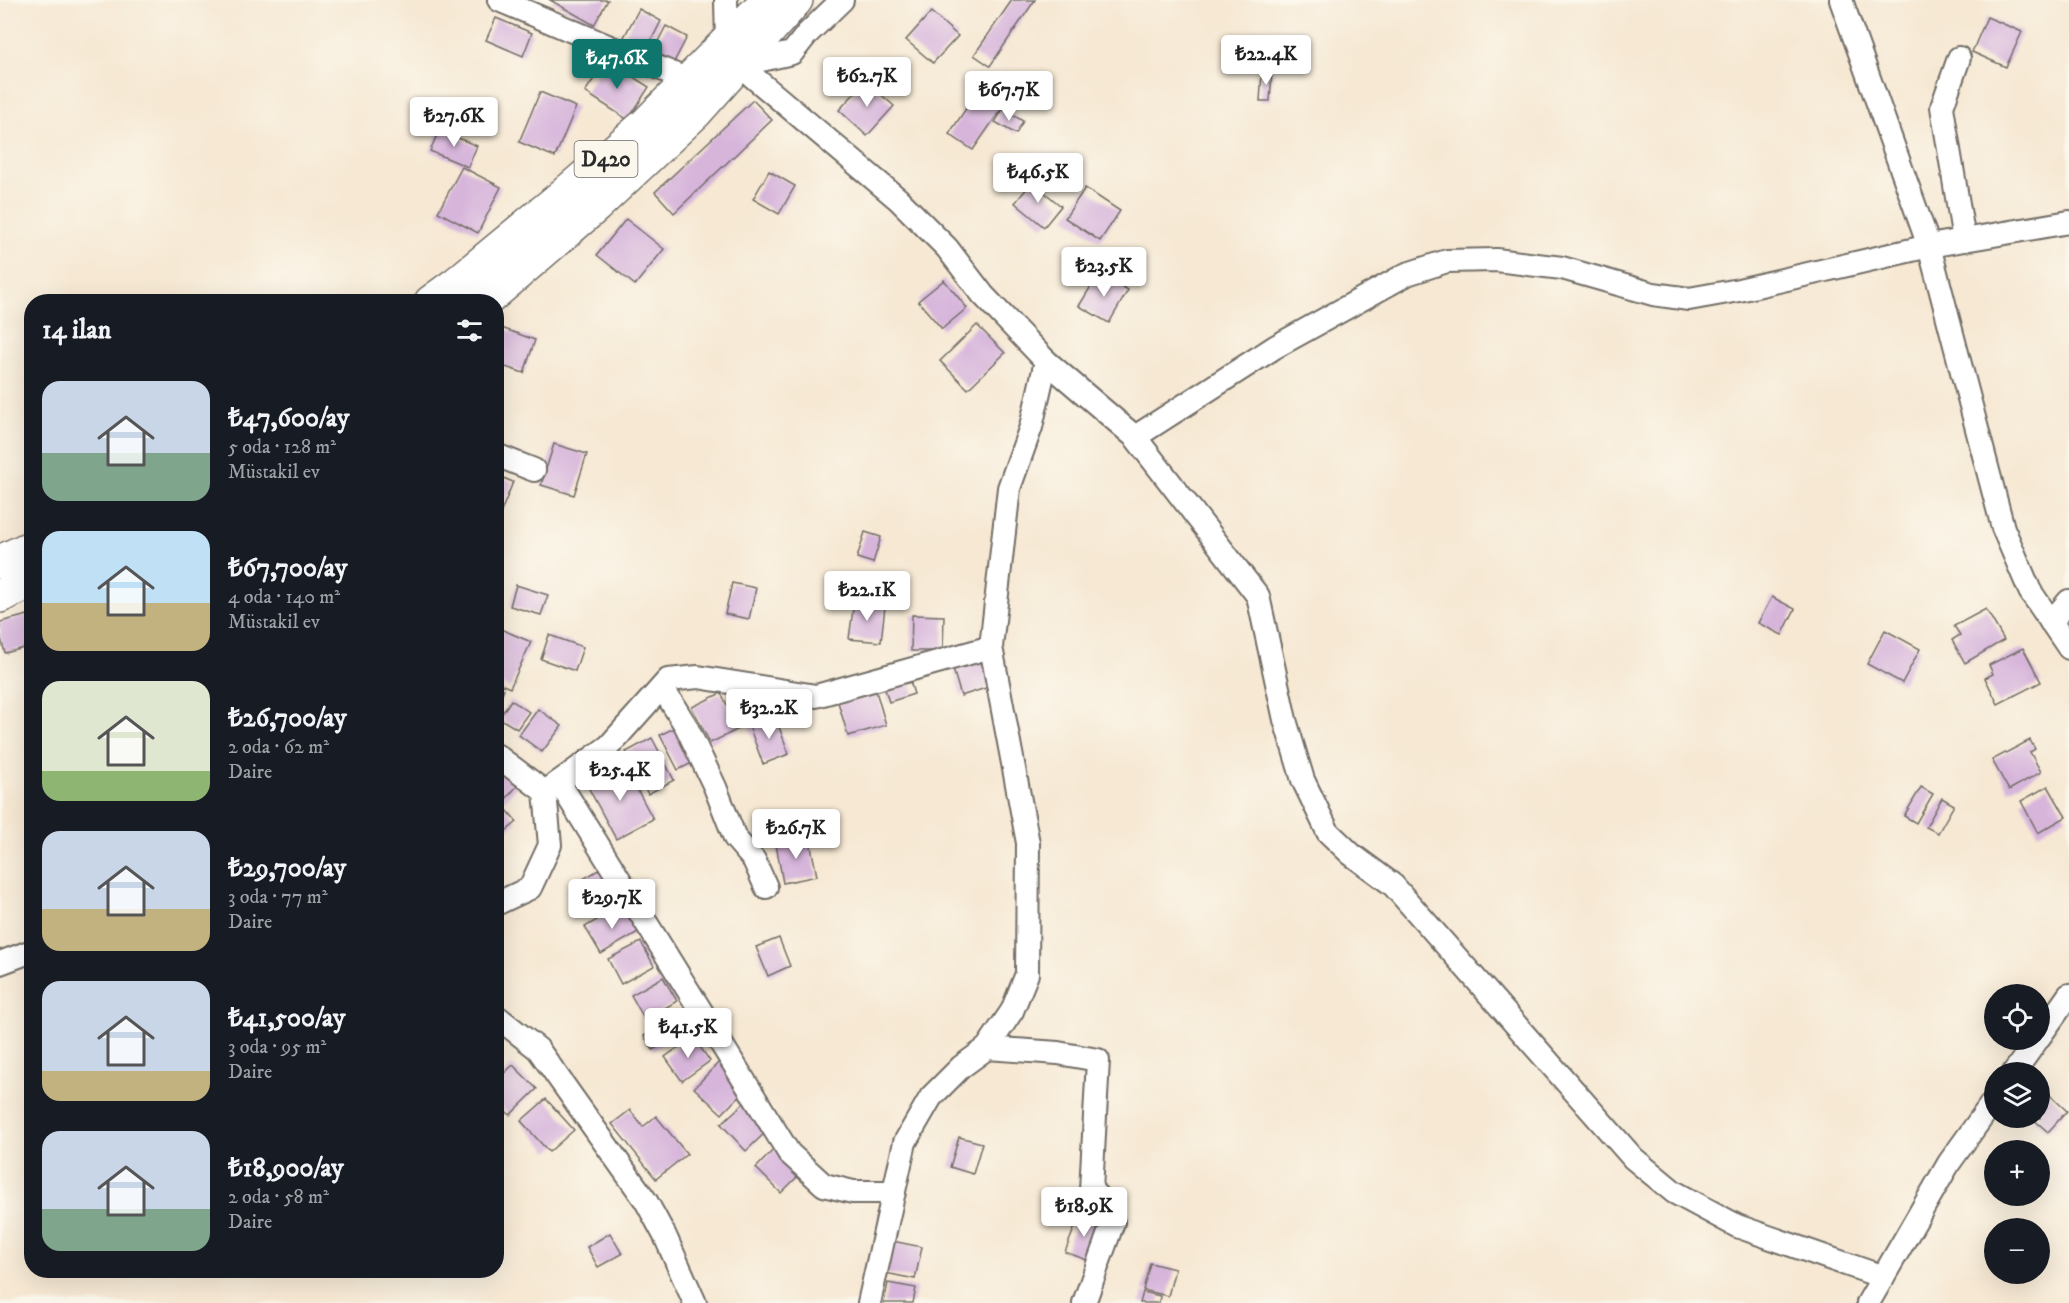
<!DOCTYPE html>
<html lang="tr">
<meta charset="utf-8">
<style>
body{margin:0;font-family:"IM FELL DW Pica",serif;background:#242831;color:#f1f3f6;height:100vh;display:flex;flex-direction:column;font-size:22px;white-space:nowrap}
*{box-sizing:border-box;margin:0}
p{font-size:20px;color:#9ea1a6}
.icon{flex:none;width:33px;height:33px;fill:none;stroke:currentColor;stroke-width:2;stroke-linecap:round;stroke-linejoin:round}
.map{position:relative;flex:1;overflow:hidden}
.panel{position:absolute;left:24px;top:294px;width:480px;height:984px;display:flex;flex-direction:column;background:#171b24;border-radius:24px;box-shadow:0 6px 24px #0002}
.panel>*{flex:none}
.controls{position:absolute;left:1984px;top:984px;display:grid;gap:12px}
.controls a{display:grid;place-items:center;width:66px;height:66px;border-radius:50%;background:#171b24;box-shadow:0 6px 24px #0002;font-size:30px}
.price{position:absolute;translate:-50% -51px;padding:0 14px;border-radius:6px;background:#fff;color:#222;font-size:20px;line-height:39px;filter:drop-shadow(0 2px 3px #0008)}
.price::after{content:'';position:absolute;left:50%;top:36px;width:18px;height:14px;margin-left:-9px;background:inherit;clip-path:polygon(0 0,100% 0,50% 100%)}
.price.active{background:#0f766e;color:#fff}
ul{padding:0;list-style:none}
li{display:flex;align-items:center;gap:18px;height:150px;padding:0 18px}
li span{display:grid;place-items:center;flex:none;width:168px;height:120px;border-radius:18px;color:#555}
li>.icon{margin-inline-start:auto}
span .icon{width:72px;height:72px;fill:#fffc;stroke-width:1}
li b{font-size:26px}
h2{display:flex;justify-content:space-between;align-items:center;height:72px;padding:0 18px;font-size:26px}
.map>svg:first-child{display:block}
.building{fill:#d7b5db}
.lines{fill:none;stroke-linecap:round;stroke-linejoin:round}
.minor-casing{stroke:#726d66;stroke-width:26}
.highway-casing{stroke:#726d66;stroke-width:36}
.minor{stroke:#fff;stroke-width:22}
.highway{stroke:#fff;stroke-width:33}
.labels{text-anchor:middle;stroke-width:6;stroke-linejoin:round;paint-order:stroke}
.shield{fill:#fbf7ec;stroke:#696865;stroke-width:1.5}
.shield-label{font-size:21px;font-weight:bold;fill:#2b2b2b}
</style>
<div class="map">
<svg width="2069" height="1303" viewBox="0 0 2069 1303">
<rect width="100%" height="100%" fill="#fbf7ec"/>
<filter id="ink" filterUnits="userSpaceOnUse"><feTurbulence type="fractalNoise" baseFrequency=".0167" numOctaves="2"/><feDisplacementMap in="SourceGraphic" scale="12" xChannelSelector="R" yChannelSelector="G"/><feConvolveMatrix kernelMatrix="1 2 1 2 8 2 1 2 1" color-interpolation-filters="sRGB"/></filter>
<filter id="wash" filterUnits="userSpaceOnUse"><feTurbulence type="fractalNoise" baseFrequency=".008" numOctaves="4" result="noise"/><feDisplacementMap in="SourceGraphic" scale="24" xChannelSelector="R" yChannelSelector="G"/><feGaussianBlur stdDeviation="1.35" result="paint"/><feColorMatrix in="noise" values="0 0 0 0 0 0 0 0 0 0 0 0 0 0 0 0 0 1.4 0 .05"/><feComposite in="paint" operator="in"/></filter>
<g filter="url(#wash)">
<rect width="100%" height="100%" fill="#f6e8d3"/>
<g id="blocks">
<g class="building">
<path d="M550,0H608L594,25Z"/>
<path d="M1012,0H1035L990,66L974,55Z"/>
<path d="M639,9L661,21L646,51L623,39Z"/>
<path d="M931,12L958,36L933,63L906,40Z"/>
<path d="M1987,17L2022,32L2006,67L1972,52Z"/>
<path d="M496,18L532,33L523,56L486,40Z"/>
<path d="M666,26L687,37L674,62L653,51Z"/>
<path d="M606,60L649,87L628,120L585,92Z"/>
<path d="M1262,72H1272L1270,101H1260Z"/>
<path d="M866,81L894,106L867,136L839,110Z"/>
<path d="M979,89L1004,105L973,150L949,134Z"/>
<path d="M540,92L576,107L555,157L519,142Z"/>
<path d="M753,100L772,120L674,213L655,192Z"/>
<path d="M1003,109L1023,121L1016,134L995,122Z"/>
<path d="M439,130L477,146L468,167L430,151Z"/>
<path d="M462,167L501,187L478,233L438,212Z"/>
<path d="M769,171L795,186L779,214L753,199Z"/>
<path d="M1032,182L1061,206L1044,227L1015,203Z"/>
<path d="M1085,188L1120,211L1100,241L1065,218Z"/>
<path d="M626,219L664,249L635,285L597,255Z"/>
<path d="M1099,273L1128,290L1109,323L1079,306Z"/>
<path d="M944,280L967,308L942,329L918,301Z"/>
<path d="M977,325L1005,353L968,389L940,361Z"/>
<path d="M496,326L535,340L524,373L496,364Z"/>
<path d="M554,444L587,454L574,495L541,485Z"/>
<path d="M496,475L513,482L499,517L496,516Z"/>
<path d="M865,532L881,537L873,563L857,558Z"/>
<path d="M732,583L756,588L749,619L725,614Z"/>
<path d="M516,585L548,595L541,615L510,606Z"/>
<path d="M1772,597L1795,609L1782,635L1758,623Z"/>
<path d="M854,602L885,606L881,642L849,639Z"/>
<path d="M1986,609L2004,640L1965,663L1952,640L1960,635L1954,626Z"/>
<path d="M28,615L32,627V646L5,653L0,635V622Z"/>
<path d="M912,615L944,616L943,651H911Z"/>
<path d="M496,627L531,642L510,688L496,682Z"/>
<path d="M1885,630L1920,649L1902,683L1867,664Z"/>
<path d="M549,635L583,647L575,671L541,659Z"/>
<path d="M2023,648L2041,682L1998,704L1985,678L1993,674L1989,665Z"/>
<path d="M984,660L992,686L961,696L953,669Z"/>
<path d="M909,678L914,694L889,702L884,686Z"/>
<path d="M496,686L504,689L497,706H496Z"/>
<path d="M876,691L886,725L848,736L838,702Z"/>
<path d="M721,693L739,729L710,743L692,707Z"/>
<path d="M511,700L529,712L517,729L499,718Z"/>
<path d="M538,709L562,726L542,752L519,735Z"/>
<path d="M775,716L789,754L763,764L749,726Z"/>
<path d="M678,726L696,761L678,770L660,735Z"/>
<path d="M652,738L674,780L648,794L626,752Z"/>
<path d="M2030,740L2035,749L2030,752L2041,772L2009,790L1992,760Z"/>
<path d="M624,765L653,819L616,839L587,785Z"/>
<path d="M496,770L517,786L505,800L496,793Z"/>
<path d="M2048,786L2066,817L2038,833L2021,801Z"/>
<path d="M1921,787L1933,794L1916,823L1904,816Z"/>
<path d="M496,797L517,822L496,839Z"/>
<path d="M1942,798L1954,805L1938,833L1926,827Z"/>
<path d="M809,837L817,876L783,883L776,844Z"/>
<path d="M600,869L617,898L590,914L573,885Z"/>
<path d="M622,905L638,932L601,954L585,927Z"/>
<path d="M779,938L790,966L768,976L756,947Z"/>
<path d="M641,942L654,966L621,984L608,959Z"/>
<path d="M663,977L677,1001L645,1020L631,995Z"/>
<path d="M679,1014L688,1027L653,1050L644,1036Z"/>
<path d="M693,1037L710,1061L682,1081L665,1057Z"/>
<path d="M722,1059L750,1085L722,1114L694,1088Z"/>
<path d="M513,1065L537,1089L510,1115L496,1102V1081Z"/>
<path d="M2040,1086L2067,1111L2048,1132L2032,1118H2040Z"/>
<path d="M546,1099L574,1130L549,1152L521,1121Z"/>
<path d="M746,1101L771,1127L746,1151L721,1124Z"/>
<path d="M630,1110L643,1127L656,1116L687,1154L656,1179L612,1124Z"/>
<path d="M959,1137L982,1143L973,1174L950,1167Z"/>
<path d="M775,1148L801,1173L781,1193L756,1168Z"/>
<path d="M1079,1216L1104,1225L1090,1261L1065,1252Z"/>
<path d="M610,1233L622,1254L598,1267L587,1247Z"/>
<path d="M892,1241L922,1247L915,1279L885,1273Z"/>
<path d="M1150,1263L1175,1269L1168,1296L1143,1290Z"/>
<path d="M888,1283L916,1288L913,1303H884Z"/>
<path d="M1143,1292L1160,1296L1159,1303H1140Z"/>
</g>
</g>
</g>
<g filter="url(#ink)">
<use href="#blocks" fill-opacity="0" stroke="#726d66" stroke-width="1.5"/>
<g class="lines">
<defs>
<g id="minor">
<path d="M499,0L690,81"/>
<path d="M726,0L727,44"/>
<path d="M1841,0L1929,246L2003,528L2030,591L2069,648"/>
<path d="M1959,58L1942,107L1964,240"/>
<path d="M739,65L898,199L947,248L983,295L1046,361L1135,437L1258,596L1285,720L1303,780L1328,832L1351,854L1393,885L1633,1158L1674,1192L1737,1226L1883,1277"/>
<path d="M739,65L792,53L807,34L842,0"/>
<path d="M1135,437L1275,347L1407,274L1447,261L1496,260L1562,268L1653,294L1689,299L1739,290L1929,246L2069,222"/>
<path d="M496,455L534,470"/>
<path d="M2051,622L2069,601"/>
<path d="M662,687L686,726L715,787L735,838L754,860L766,887"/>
<path d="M496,755L545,792L550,845L530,888L496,904"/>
<path d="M559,782L789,1153L824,1185L853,1192H894"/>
<path d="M545,792L609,746L668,680L698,677L816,696L991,647"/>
<path d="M0,963L32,951"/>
<path d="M496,1016L538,1049L646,1201L665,1236L695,1303"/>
<path d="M2040,1036L2069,995"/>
<path d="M987,1048L1058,1053L1098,1060L1091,1190L1108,1207L1113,1222L1084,1303"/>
<path d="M2014,1072L2037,1040"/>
<path d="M869,1303L905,1142L931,1097L961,1067L987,1048L1012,1011L1027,974L1028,843L991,647L1009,488L1031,427L1046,361"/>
<path d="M1868,1303L1949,1163L1995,1099"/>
</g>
<g id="highway">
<path d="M431,302L457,283L561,197L646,124L768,0"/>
<path d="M484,302L596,206L695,113L796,0"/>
<path d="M0,562L32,547"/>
<path d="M0,596L32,581"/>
</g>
</defs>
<use href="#minor" class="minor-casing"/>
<use href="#highway" class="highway-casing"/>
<use href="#minor" class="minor"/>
<use href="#highway" class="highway"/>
</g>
</g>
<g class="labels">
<rect class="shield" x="574.5" y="141" width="63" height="36" rx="4.5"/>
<g class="shield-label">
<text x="606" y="166">D420</text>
</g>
</g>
</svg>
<div class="controls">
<a><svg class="icon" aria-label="locate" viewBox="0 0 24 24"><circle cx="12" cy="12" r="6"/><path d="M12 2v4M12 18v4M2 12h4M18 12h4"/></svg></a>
<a><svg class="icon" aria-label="layers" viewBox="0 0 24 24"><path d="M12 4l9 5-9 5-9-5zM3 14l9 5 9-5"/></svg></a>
<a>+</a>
<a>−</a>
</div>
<b class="price" style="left:1266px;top:86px">₺22.4K</b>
<b class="price active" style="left:617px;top:90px">₺47.6K</b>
<b class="price" style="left:867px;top:108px">₺62.7K</b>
<b class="price" style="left:1009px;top:122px">₺67.7K</b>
<b class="price" style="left:454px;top:148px">₺27.6K</b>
<b class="price" style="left:1038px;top:204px">₺46.5K</b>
<b class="price" style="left:1104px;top:298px">₺23.5K</b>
<b class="price" style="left:867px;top:622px">₺22.1K</b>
<b class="price" style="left:769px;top:740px">₺32.2K</b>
<b class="price" style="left:620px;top:802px">₺25.4K</b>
<b class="price" style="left:796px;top:860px">₺26.7K</b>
<b class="price" style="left:612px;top:930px">₺29.7K</b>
<b class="price" style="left:688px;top:1059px">₺41.5K</b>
<b class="price" style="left:1084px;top:1238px">₺18.9K</b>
<section class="panel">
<h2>14 ilan<svg class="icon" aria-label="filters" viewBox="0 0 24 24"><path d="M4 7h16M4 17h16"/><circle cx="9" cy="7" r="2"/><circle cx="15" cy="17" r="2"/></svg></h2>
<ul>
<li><span style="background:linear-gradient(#c9d6e8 60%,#7fa58c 0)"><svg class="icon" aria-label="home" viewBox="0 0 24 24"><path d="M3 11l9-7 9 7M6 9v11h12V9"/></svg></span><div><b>₺47,600/ay</b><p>5 oda · 128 m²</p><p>Müstakil ev</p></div></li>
<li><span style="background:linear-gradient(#bfe0f5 60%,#c2b280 0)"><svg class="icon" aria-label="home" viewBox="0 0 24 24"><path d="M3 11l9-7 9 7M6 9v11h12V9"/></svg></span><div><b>₺67,700/ay</b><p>4 oda · 140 m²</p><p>Müstakil ev</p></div></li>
<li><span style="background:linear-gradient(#dfe7d0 75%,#8fb573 0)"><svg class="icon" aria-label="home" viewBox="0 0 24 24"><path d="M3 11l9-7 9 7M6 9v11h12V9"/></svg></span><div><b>₺26,700/ay</b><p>2 oda · 62 m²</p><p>Daire</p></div></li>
<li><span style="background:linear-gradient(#c9d6e8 65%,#c2b280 0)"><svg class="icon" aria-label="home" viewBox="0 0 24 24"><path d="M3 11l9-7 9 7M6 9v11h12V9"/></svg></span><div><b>₺29,700/ay</b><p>3 oda · 77 m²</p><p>Daire</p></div></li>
<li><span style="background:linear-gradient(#c9d6e8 75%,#c2b280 0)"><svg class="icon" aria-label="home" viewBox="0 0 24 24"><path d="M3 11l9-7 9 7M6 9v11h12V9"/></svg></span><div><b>₺41,500/ay</b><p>3 oda · 95 m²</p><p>Daire</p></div></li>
<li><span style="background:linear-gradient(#c9d6e8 65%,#7fa58c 0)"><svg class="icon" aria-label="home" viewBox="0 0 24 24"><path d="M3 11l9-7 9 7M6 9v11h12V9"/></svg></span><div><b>₺18,900/ay</b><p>2 oda · 58 m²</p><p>Daire</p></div></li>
</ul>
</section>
</div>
